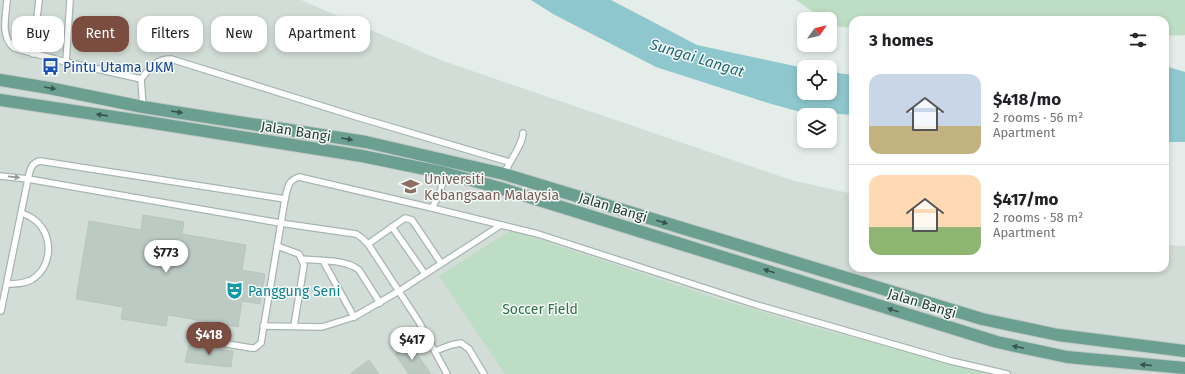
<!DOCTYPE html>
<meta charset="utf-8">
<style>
body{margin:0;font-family:"Fira Sans",sans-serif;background:#f2f2f2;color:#202124;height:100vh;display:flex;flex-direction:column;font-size:15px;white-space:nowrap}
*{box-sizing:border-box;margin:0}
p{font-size:13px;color:#757577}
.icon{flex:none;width:22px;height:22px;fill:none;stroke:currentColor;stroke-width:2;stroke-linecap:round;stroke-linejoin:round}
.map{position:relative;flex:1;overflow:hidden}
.sheet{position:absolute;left:849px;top:16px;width:320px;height:256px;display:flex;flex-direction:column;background:#fff;border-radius:12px;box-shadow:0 2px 6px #0003}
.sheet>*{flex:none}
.hud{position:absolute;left:12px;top:16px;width:380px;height:36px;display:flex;gap:8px}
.needle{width:26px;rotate:56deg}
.buttons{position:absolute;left:797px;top:12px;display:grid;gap:8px}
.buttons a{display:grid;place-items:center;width:40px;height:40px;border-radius:8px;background:#fff;box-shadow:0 2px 6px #0003;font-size:20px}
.price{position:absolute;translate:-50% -34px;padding:0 9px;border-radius:14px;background:#fff;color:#222;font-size:13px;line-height:26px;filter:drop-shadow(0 1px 2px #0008)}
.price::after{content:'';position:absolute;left:50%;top:24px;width:12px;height:9px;margin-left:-6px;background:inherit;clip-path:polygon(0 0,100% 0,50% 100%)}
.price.active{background:#7b4c40;color:#fff}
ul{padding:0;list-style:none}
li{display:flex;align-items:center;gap:12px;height:100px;padding:0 20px}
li+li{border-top:1px solid #e0e0e0}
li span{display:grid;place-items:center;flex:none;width:112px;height:80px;border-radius:12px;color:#555}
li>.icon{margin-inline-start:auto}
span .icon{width:48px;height:48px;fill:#fffc;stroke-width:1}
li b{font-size:17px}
h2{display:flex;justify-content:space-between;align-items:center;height:48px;padding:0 20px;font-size:17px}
.tag{padding:0 14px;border-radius:12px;background:#fff;box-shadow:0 2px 6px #0003;font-size:14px;line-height:36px}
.tag.active{background:#7b4c40;color:#fff}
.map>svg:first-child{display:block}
.built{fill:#d2ddd7}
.green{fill:#beddc5}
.water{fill:#8fc7cf}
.building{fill:#bccac4;stroke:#b7c6bf}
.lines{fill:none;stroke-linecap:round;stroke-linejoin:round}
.service-casing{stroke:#a7b5b0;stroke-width:8}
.primary-casing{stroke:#c2c9c7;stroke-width:14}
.service{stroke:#fff;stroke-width:5.5}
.primary{stroke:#6ba091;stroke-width:12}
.oneway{fill:#36564d}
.oneway2{fill:#929e9a}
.labels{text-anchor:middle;stroke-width:3;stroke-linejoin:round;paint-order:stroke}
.transit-label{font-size:14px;fill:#164399;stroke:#f4f9f7;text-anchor:start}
.street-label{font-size:14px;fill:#243e36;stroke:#f4f9f7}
.education-label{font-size:14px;fill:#785e54;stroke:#f4f9f7;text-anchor:start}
.culture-label{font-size:14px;fill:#0d838f;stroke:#f4f9f7;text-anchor:start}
.park-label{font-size:14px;fill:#307348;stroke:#f4f9f7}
.water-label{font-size:15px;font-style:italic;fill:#216b77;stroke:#f4f9f7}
</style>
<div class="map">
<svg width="1185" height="374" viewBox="0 0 1185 374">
<rect width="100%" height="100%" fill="#e4ede9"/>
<path class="built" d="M0,0H301L443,61L791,180L853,194V268H1165V245L1185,246V374H0Z"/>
<g class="green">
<path d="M796,0H1185V35L1165,36V20H853V28L833,26L830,24V19H823Z"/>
<path d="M511,230L715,298L809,326L991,374H505L439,276Z"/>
</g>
<g class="water">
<path d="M531,0H611L697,45L804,68V93H830V72L853,75V115L797,111L768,103L656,67L553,14Z"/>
<path d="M1165,66L1185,72V142H1165Z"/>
</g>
<g class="building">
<path d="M143,215L184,222L182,234L246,245L242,270L265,274L260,304L242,301L238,327L168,315L166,326L121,319L123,307L76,299L89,221L141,230Z"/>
<path d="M410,344L431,374H409L395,354Z"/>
<path d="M189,345L233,351L231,367L185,362Z"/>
<path d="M369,360L379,374H350Z"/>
</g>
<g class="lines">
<defs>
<g id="service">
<path d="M7,0C6,17 0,36 14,48L66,62L141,79L143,107"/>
<path d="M33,54L39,0"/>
<path d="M66,62L70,0"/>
<path d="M141,79C151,67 155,59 171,59L357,117L509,162"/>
<path d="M504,174C509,162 523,144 523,133"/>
<path d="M0,176L28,179L1,311H0"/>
<path d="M285,199L40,161C31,163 30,170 28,179L280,223L356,234L362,238L368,244L419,322L447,374"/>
<path d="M432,208L440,193L445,173"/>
<path d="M392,227L425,274"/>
<path d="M368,244L405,218L412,220L441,263"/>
<path d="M277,246L299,254L304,265L294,326"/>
<path d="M302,259C319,261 346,259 359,270L380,303"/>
<path d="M323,261L354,317"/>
<path d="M7,284C15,284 23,284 31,280C54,267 54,232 32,218C29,216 24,214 21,213"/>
<path d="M263,326L322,327L354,317L399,291L501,225"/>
<path d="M192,338L251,348H255L261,343L285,199C288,188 287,181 299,177L432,208L538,234L757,305L951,361L1007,374"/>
<path d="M435,351L451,345L461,343L469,349L484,374"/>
</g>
<g id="primary">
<path d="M0,80L49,88L143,107L366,142L504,174L982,319L1058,335L1185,351"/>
<path d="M0,100L141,121L362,156L445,173L500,188L997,342L1067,357L1185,368"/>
</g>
</defs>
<use href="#service" class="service-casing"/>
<use href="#primary" class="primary-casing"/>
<use href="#service" class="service"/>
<use href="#primary" class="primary"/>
</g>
<defs><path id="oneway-solid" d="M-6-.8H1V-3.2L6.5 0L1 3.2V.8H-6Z"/></defs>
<g class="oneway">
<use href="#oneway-solid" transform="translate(50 88) rotate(10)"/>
<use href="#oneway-solid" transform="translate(177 112) rotate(9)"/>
<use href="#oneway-solid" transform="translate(102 115) rotate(-172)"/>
<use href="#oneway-solid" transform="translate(347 139) rotate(9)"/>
<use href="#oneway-solid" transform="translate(662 222) rotate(17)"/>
<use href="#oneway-solid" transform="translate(769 271) rotate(-163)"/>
<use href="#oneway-solid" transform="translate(893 310) rotate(-163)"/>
<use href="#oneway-solid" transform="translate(1018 347) rotate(-168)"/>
<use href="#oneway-solid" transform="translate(1146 365) rotate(-175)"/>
</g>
<use class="oneway2" href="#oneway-solid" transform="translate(14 177) rotate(6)"/>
<defs>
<symbol id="bus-bare" viewBox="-9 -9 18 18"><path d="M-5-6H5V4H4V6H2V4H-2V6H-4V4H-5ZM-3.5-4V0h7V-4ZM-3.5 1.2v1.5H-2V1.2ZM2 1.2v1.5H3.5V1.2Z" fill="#1a4fb4" stroke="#f4f9f7" stroke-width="2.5" paint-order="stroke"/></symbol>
<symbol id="university-bare" viewBox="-9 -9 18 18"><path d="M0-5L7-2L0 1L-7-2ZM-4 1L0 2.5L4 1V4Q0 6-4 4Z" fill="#8d6e63" stroke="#f4f9f7" stroke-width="2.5" paint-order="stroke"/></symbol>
<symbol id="theatre-bare" viewBox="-9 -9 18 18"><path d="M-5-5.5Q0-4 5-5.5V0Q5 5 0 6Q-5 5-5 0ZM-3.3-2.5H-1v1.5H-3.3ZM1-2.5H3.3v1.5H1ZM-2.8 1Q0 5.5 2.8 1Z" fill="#0f9aa8" stroke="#f4f9f7" stroke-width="2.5" paint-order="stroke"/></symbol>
</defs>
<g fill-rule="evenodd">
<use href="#bus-bare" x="38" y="54" width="25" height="25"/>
<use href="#university-bare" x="398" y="174" width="25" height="25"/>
<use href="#theatre-bare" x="222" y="278" width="25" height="25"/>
</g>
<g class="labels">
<g class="transit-label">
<text x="63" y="72">Pintu Utama UKM</text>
</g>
<g class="street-label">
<text transform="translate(296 131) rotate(9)" y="5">Jalan Bangi</text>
<text transform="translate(613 207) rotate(17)" y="5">Jalan Bangi</text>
<text transform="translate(922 303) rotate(17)" y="5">Jalan Bangi</text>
</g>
<g class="education-label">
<text x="424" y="184">Universiti<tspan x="424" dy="16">Kebangsaan Malaysia</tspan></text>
</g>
<g class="culture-label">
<text x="248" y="296">Panggung Seni</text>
</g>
<g class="park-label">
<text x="540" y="314">Soccer Field</text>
</g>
<g class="water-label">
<text transform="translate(697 58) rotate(17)" y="5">Sungai Langat</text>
</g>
</g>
</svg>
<div class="buttons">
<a><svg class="needle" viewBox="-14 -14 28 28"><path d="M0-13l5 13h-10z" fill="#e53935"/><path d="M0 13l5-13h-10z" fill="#757577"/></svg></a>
<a><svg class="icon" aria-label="locate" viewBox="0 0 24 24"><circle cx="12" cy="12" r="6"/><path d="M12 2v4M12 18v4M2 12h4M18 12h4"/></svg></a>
<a><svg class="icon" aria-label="layers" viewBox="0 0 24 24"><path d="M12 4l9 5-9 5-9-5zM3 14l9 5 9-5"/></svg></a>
</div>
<b class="price" style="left:166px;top:274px">$773</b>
<b class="price active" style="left:209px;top:356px">$418</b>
<b class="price" style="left:412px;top:361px">$417</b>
<div class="hud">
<a class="tag">Buy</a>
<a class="tag active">Rent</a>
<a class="tag">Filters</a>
<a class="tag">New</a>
<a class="tag">Apartment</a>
</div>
<section class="sheet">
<h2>3 homes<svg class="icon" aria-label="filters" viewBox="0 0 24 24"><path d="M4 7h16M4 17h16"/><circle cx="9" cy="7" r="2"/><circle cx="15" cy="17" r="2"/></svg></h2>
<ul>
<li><span style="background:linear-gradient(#c9d6e8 65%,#c2b280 0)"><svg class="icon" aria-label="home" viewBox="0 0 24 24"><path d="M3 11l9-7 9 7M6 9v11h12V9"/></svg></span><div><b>$418/mo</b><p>2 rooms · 56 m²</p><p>Apartment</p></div></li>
<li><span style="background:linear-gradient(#ffd9b3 65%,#8fb573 0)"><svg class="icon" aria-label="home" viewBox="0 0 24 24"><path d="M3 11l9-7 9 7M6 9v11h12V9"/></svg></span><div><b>$417/mo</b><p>2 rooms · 58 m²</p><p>Apartment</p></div></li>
</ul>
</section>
</div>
